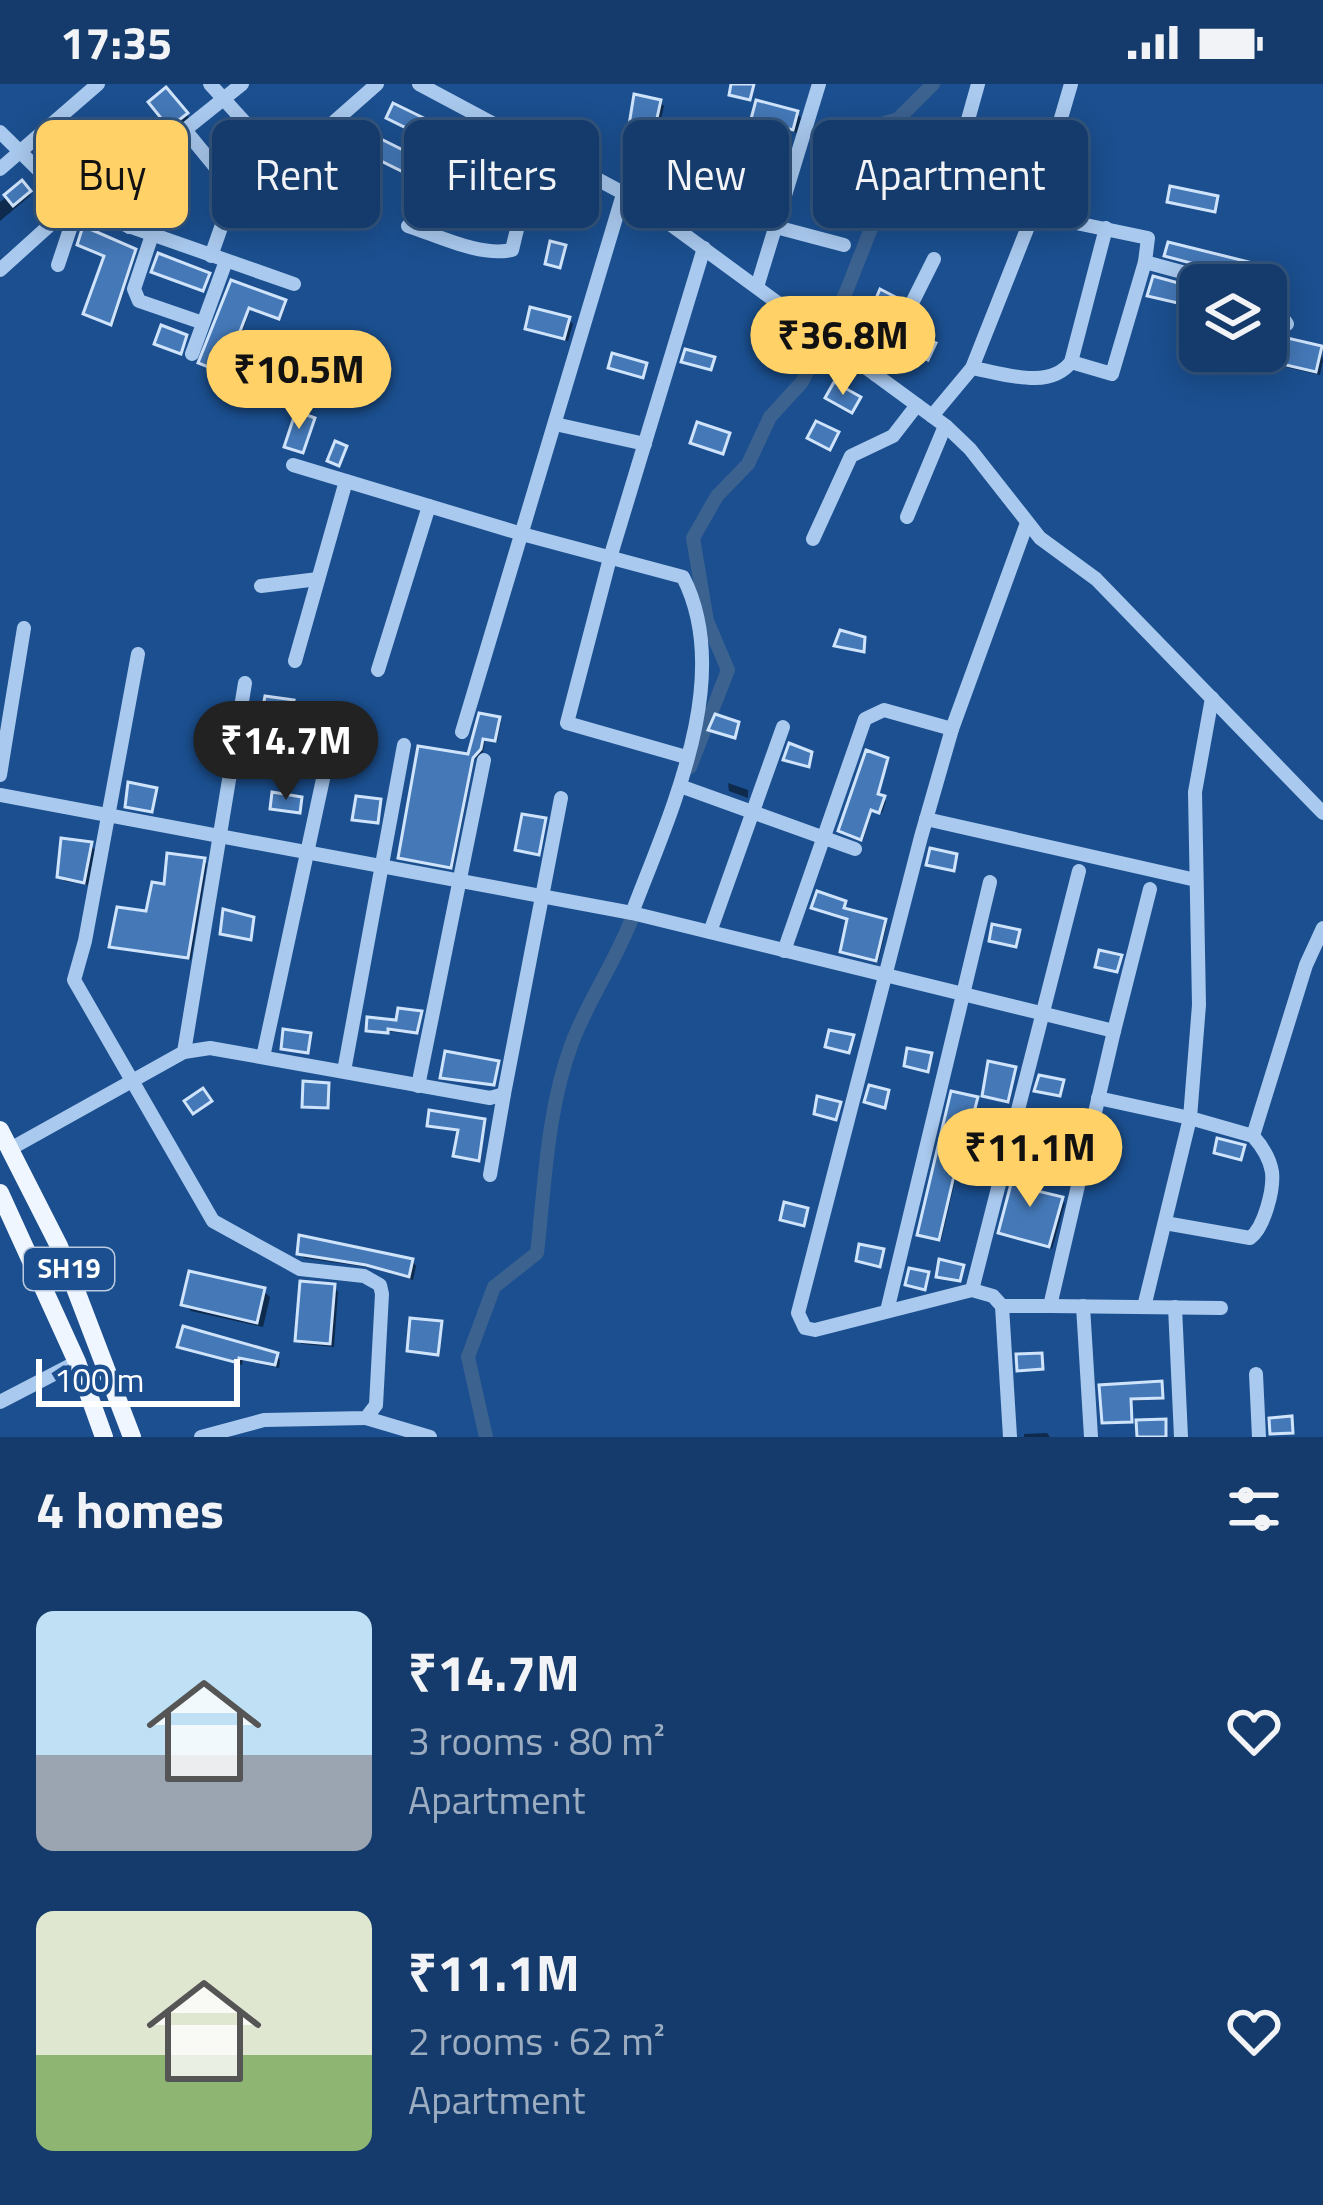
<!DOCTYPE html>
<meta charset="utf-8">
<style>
body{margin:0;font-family:"Titillium Web",sans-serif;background:#214673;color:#f1f3f6;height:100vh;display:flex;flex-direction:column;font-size:45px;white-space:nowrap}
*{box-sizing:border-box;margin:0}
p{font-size:39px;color:#9dadc1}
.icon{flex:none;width:66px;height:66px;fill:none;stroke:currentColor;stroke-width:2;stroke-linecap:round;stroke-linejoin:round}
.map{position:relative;height:1353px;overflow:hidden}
.details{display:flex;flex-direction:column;background:#143b6b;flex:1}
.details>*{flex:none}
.top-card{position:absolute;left:36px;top:36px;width:1251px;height:108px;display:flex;gap:24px}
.tools{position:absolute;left:1179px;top:180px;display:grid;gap:24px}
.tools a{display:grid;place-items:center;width:108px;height:108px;border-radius:18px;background:#143b6b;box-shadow:0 6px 30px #0003,0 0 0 3px #33557e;font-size:60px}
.scale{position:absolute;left:36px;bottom:30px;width:204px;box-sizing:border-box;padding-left:12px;border:6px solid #fff;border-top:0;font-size:33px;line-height:42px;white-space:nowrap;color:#fff;-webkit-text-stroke:9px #1b4f8f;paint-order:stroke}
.price{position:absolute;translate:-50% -102px;padding:0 27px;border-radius:42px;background:#ffd166;color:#111;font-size:39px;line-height:78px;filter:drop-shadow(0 3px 6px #0008)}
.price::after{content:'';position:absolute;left:50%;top:72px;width:36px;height:27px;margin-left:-18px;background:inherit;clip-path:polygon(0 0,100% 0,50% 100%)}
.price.current{background:#222;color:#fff}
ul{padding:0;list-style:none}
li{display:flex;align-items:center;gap:36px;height:300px;padding:0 36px}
li span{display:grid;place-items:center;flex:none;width:336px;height:240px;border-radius:18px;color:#555}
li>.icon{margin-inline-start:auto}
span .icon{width:144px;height:144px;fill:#fffc;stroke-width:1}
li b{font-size:51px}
h2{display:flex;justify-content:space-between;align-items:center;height:144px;padding:0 36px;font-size:51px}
.chip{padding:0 42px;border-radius:18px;background:#143b6b;box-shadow:0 6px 30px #0003,0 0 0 3px #33557e;font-size:42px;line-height:108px}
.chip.current{background:#ffd166;color:#111}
.status{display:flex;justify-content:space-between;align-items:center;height:84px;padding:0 60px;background:#143b6b;direction:ltr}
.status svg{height:33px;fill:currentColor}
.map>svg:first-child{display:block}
.shadow{fill:#0007}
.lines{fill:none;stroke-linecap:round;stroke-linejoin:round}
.canal{stroke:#3c6290;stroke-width:14}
.building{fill:#4478b7;stroke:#cfe3fa;stroke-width:3}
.minor{stroke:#a9c9ee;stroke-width:14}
.major{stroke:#f0f6ff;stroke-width:18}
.labels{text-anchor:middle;stroke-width:9;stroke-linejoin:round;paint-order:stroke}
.shield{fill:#1b4f8f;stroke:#bbcadd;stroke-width:3}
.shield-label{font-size:27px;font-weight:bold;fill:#fff}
</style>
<div class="status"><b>17:35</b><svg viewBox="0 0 49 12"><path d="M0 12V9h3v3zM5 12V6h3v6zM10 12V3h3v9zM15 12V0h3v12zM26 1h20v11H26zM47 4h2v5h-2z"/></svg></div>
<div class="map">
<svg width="1323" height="1353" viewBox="0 0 1323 1353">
<rect width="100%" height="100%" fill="#1b4f8f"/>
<g class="shadow">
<path d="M166,7L190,35L176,46L152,19Z"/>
<path d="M660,18L664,22L655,61L672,67L667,88L626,77Z"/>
<path d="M797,30L801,34L797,49L755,34Z"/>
<path d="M377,75L487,111L491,115L485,128Z"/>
<path d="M22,100L31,111L0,137V118Z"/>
<path d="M134,167L136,170L113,241L89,232L107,172Z"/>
<path d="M1168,171L1256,183L1260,188L1257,201Z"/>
<path d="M233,200L286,221L281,235L251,224L227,289L204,281Z"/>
<path d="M1200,208V226L1150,211Z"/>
<path d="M568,236L573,240L568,257L528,244Z"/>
<path d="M1266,252L1320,265L1323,276L1320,291L1237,272L1233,267H1266Z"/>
<path d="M292,619L286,669L261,664Z"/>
<path d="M482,632L501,638L497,658L485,655L483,668L474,676L453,784L403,775L401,773L470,674Z"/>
<path d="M886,676L879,713L886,717L882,729L873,726L863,756L844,748Z"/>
<path d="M728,699L748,706V714L729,707Z"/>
<path d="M90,761L95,766L88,801L64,797L60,792Z"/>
<path d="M203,777L207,780L191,876L113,862L149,830L167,804Z"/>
<path d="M844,819L845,827L887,840L878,878L846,870L850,836L817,825Z"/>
<path d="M420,930L419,950L369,946L399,939Z"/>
<path d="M1014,985L1010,1019L985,1011Z"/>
<path d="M976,1015L974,1035L1004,1044L996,1074L962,1067L941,1157L923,1152Z"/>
<path d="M484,1038L481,1078L456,1071L461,1047L430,1041Z"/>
<path d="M1037,1089L1040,1092L1036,1110L1065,1119L1052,1165L1001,1149Z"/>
<path d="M300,1169L412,1177L416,1182L413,1196L373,1184L304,1174Z"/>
<path d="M334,1203L338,1208L334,1263L302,1260L298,1256Z"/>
<path d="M263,1207L270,1213L263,1243L191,1227L184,1220Z"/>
<path d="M440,1240V1272L410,1266Z"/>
<path d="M181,1262L276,1272L280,1276L279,1284L243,1276L242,1281Z"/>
<path d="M1160,1300L1164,1315L1132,1317L1133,1339L1105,1338L1102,1304Z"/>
<path d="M1047,1349L1050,1353H1024V1350Z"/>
</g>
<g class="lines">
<g class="canal">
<path d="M690,683L728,586L707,537L693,454L717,412L748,380L770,333L802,298L846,208L872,142L879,88L861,46L898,35L933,0"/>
<path d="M486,1353L468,1273L494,1203L537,1169C545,1100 547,1025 572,959C588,916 616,877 632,834"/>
</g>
</g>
<g class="building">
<path d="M731,0H754L750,16L729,11Z"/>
<path d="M166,3L188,29L169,44L148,18Z"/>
<path d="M634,10L661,16L652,57L670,61L664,86L623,78Z"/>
<path d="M756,16L798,27L793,46L751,35Z"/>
<path d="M393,19L518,80L510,95L386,34Z"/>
<path d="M377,53L489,109L480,126L369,71Z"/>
<path d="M22,96L31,107L13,122L4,111Z"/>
<path d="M1170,102L1218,112L1215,128L1167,118Z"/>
<path d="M83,142L136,165L111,241L83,230L104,172L77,161Z"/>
<path d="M550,157L566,161L560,184L545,180Z"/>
<path d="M1168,158L1257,180L1252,201H1241L1233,190L1164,172Z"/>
<path d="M158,169L210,189L203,207L151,188Z"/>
<path d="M1153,192L1200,205V224L1147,212Z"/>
<path d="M231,196L286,216L279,235L249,224L224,289L198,279Z"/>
<path d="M880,205L901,216L894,230L885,226L876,243L866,238Z"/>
<path d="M530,223L570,233L564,255L525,245Z"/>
<path d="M161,241L187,251L181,270L154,260Z"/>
<path d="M910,247L936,259L928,276L902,265Z"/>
<path d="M1266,249L1322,262L1316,288L1243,271L1244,267H1266Z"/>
<path d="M685,265L715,273L711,286L681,278Z"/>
<path d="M612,269L647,279L643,294L608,284Z"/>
<path d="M834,298L861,313L852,329L825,314Z"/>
<path d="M296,327L315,334L303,369L284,363Z"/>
<path d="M816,337L839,348L830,366L807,354Z"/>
<path d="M697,338L730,349L723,370L690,359Z"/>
<path d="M335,357L347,362L339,382L327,377Z"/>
<path d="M840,546L865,553L864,568L834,562Z"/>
<path d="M265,612L294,616L284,669L255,663Z"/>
<path d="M479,629L500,633L495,657L483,655L481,665L473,674L451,784L398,774L418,662L468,670Z"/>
<path d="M715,630L739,638L735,654L708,646Z"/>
<path d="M345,648L369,652L363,684L338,679Z"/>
<path d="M789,659L812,668L809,683L783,676Z"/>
<path d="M866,666L888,674L878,710L885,712L879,729L871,726L861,756L838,747Z"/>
<path d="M128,698L157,704L152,728L125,723Z"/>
<path d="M272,708L302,713L300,729L270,725Z"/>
<path d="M356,712L381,715L378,739L352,736Z"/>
<path d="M522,730L546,734L539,771L515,766Z"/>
<path d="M61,754L92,758L84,799L57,793Z"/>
<path d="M930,764L957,770L954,787L926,781Z"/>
<path d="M167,769L205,774L188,874L109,863L117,823L146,827L152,798L164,800Z"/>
<path d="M817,807L846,817L844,824L886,835L876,877L840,868L847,835L811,824Z"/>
<path d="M223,825L254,833L251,856L220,850Z"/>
<path d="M992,840L1020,846L1016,863L989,857Z"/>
<path d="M1099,866L1122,871L1117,888L1095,883Z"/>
<path d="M398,924L422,927L417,949L388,945V949L366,947L367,933L396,936Z"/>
<path d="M283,945L311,949L308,969L281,965Z"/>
<path d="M829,946L854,951L849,969L825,963Z"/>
<path d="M907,964L932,969L928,988L904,982Z"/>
<path d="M445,967L499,977L494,1001L440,994Z"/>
<path d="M988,977L1016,983L1008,1018L982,1012Z"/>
<path d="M1039,991L1064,996L1060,1012L1034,1007Z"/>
<path d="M303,997L329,999L328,1024L302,1023Z"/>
<path d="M869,1001L889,1006L885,1024L864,1018Z"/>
<path d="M203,1004L212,1017L193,1030L184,1017Z"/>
<path d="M951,1007L978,1013L973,1032L1003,1038L994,1073L960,1066L939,1156L917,1151Z"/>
<path d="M817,1012L841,1018L836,1036L814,1030Z"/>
<path d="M429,1026L485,1035L479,1077L453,1072L458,1046L427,1042Z"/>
<path d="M1025,1044L1050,1050L1046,1066L1021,1060Z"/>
<path d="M1217,1054L1245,1061L1241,1076L1214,1069Z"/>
<path d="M1048,1069L1073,1074L1069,1092L1045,1086Z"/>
<path d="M1016,1081L1038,1086L1033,1106L1063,1113L1049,1163L998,1149Z"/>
<path d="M784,1118L808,1124L804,1142L780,1136Z"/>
<path d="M299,1151L413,1175L409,1193L366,1181L297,1170Z"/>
<path d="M859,1160L884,1165L880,1183L856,1177Z"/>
<path d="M939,1175L964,1181L960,1197L936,1193Z"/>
<path d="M909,1184L929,1188L925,1206L905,1201Z"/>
<path d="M189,1187L265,1204L257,1239L181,1221Z"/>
<path d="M300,1197L335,1200L330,1260L295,1257Z"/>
<path d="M410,1234L442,1237L438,1271L407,1267Z"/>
<path d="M183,1242L278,1269L275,1281L239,1274L238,1279L177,1263Z"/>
<path d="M1042,1269L1043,1285L1017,1287L1016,1270Z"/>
<path d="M1162,1297L1163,1314L1131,1315L1132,1338L1102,1339L1099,1301Z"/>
<path d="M1292,1332L1293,1349L1270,1350L1269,1334Z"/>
<path d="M1166,1335V1353H1137L1136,1336Z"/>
</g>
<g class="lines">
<g class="minor">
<path d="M210,0L331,133"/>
<path d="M419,0L640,118L947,343L970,365L1040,454L1096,495L1323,729"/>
<path d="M185,46L244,118"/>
<path d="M0,48L77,124L294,200"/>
<path d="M905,84L1033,130L1148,154L1145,178L1230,201"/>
<path d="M0,85L98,0"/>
<path d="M950,100L978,0"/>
<path d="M662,133L684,55"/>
<path d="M408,142C439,152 480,173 512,166L537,62"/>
<path d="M129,143L151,73L242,0"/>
<path d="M776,143L844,161"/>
<path d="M152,151L134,205L139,217L203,239"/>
<path d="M211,172L224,135L377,0"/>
<path d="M58,181L77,124"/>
<path d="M0,186L72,121"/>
<path d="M757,203L819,0"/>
<path d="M1266,210L1287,240"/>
<path d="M192,270L226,177"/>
<path d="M1071,278L1112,290L1145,178"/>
<path d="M972,284C1003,289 1049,307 1071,278L1106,144"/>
<path d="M876,291L934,175"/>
<path d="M932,332L972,284L1033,130L1071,0"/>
<path d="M555,340L645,360"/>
<path d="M293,381L522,450L683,493C735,595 669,731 632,829"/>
<path d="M907,433L945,342"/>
<path d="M813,455L851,372L893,352L917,321"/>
<path d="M261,502L318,495"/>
<path d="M138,570L85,857L74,896L213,1137L300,1185L364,1192L380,1201L382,1210L376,1321L366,1334L264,1336L201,1353"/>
<path d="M295,577L346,397"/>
<path d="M378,586L429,422"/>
<path d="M462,648L624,107"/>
<path d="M686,673L567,639L610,474L704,164"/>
<path d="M0,691L24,544"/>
<path d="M680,702L855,765"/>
<path d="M0,711L632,829L1114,947L1050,1222H1002"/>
<path d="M926,735L1196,796"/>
<path d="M710,848L783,643"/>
<path d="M784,867L865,635L884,626L952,645"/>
<path d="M1114,947L1150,805"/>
<path d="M184,968L245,599"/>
<path d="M263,973L334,644"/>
<path d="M344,987L404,661"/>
<path d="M418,1002L484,676"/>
<path d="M1098,1014L1190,1034L1144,1223"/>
<path d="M1253,1052L1306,881L1323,844"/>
<path d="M10,1065L184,968L210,964L490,1014L504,1010L561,714"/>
<path d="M490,1091L504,1010"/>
<path d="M1165,1139L1250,1154C1264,1144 1274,1106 1272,1088C1270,1075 1261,1061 1253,1052L1190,1034L1199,921L1195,708L1212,614"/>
<path d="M972,1206L1079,787"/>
<path d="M1050,1222L1221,1224"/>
<path d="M1083,1222L1091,1353"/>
<path d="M1175,1223L1181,1353"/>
<path d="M887,1227L990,798"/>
<path d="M1256,1290L1259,1353"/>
<path d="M0,1318L77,1278"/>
<path d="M366,1334L430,1353"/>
<path d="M1010,1353L1002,1222L993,1212L972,1206L815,1246L805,1244L798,1229L921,753L952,645L1027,439"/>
</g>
<g class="major">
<path d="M0,1046L59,1162L132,1353"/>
<path d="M0,1109L77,1278L104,1353"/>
</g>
</g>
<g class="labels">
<rect class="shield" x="24" y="1164" width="90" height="42" rx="9"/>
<g class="shield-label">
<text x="69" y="1194">SH19</text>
</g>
</g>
</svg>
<div class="tools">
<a><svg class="icon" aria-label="layers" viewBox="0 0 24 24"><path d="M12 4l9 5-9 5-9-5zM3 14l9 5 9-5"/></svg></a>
</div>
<div class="scale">100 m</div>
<b class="price" style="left:843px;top:314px">₹36.8M</b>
<b class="price" style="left:299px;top:348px">₹10.5M</b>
<b class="price current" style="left:286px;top:719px">₹14.7M</b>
<b class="price" style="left:1030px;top:1126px">₹11.1M</b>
<div class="top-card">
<a class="chip current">Buy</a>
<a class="chip">Rent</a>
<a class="chip">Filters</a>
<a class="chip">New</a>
<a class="chip">Apartment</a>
</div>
</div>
<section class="details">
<h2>4 homes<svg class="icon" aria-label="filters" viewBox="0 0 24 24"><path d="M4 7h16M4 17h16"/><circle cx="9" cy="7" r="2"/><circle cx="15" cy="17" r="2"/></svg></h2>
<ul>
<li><span style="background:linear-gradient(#bfe0f5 60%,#9aa5b1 0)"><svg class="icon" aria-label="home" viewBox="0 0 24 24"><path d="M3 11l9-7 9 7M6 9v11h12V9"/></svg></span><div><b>₹14.7M</b><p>3 rooms · 80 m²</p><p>Apartment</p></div><svg class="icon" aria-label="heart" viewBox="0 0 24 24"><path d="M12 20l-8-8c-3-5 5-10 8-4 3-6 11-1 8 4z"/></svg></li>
<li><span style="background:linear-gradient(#dfe7d0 60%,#8fb573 0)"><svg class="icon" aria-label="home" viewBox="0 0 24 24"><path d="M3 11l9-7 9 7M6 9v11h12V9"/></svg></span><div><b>₹11.1M</b><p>2 rooms · 62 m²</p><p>Apartment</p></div><svg class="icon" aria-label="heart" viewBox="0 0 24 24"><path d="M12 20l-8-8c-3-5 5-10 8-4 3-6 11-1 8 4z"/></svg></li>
</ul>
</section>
